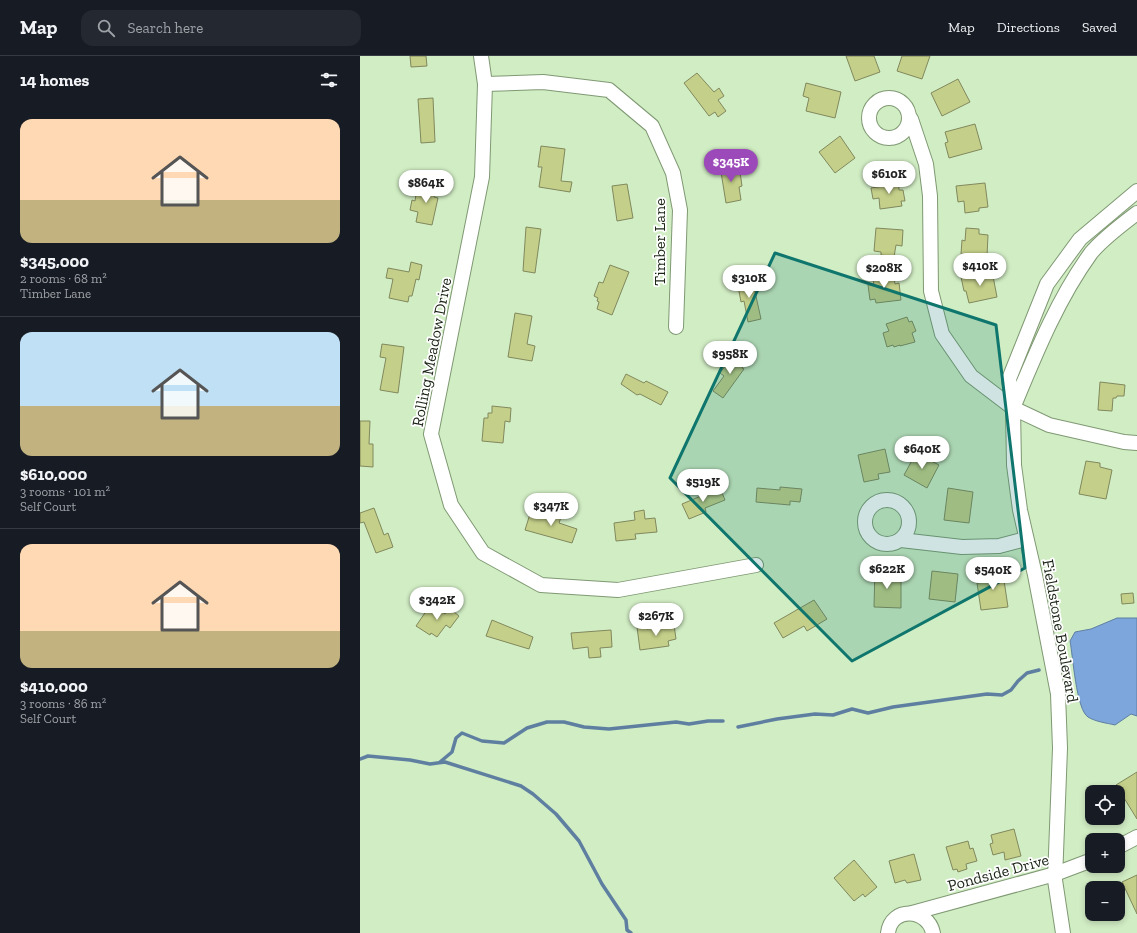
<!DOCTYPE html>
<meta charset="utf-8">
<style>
body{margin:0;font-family:"Zilla Slab",serif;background:#242831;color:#f1f3f6;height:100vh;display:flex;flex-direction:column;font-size:15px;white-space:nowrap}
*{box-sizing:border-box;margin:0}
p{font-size:13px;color:#9ea1a6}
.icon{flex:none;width:22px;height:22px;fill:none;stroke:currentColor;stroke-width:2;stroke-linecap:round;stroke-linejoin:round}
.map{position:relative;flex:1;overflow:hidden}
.panel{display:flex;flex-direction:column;background:#171b24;width:360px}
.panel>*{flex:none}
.fabs{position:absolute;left:725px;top:729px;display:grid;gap:8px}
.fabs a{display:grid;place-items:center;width:40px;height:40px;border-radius:8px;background:#171b24;box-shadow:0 2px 6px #0003;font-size:20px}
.price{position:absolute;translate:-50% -34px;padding:0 9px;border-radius:14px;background:#fff;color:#222;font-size:13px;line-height:26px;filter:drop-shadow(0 1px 2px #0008)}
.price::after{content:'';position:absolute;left:50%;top:24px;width:12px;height:9px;margin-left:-6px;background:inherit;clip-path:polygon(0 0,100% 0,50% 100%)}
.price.current{background:#9c4aba;color:#fff}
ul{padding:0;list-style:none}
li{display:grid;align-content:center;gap:8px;height:212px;padding:0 20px}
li+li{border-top:1px solid #363941}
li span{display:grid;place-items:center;height:124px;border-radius:12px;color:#555}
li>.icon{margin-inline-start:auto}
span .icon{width:72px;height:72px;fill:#fffc;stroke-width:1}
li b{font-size:17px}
h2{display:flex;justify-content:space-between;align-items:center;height:48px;padding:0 20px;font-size:17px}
header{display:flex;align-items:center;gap:24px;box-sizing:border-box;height:56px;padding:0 20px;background:#171b24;border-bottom:1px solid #363941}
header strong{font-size:19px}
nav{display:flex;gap:22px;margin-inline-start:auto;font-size:14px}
.search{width:280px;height:36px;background:#242831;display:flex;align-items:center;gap:10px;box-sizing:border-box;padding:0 14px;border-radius:12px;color:#9ea1a6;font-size:15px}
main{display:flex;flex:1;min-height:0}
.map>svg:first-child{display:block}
.water{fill:#7da6dd;stroke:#5f7fa1}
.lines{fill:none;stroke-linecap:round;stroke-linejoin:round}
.stream{stroke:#5f7fa1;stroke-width:3.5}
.building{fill:#c4cf89;stroke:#81885d}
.minor-casing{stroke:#7f9973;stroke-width:16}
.minor{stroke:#fff;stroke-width:14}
.marked{fill:#0f766e;fill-opacity:0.2;stroke:#0f766e;stroke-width:3;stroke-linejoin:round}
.labels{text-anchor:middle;stroke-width:3.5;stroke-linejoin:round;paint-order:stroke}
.street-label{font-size:16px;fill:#1a2415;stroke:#fff}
</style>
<header>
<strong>Map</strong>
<div class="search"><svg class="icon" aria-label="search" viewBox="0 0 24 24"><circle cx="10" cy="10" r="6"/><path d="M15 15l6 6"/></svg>Search here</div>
<nav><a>Map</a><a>Directions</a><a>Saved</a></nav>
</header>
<main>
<section class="panel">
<h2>14 homes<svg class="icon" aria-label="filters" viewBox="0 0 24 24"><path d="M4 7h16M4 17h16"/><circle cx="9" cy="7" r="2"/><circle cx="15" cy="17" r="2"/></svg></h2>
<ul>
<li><span style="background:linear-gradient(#ffd9b3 65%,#c2b280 0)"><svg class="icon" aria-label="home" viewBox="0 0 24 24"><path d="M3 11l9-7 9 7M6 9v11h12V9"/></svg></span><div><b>$345,000</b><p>2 rooms · 68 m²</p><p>Timber Lane</p></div></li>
<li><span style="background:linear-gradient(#bfe0f5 60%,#c2b280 0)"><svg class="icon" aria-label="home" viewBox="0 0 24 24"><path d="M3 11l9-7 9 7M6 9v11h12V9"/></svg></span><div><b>$610,000</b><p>3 rooms · 101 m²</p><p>Self Court</p></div></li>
<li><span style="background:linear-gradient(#ffd9b3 70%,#c2b280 0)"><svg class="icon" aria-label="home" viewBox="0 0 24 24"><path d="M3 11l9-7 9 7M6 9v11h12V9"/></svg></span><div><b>$410,000</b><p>3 rooms · 86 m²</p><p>Self Court</p></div></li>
</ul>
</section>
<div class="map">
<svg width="777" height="877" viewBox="0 0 777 877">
<rect width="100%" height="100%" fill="#d1edc4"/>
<path class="water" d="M757,562H777V660L771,658L755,669C747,667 736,666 728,661C716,653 713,600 710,585L715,576L731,573Z"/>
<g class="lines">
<g class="stream">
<path d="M378,671L417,663L455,658L473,659L492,653L508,657L533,651L627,638L642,639L651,634L658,625L667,617L679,614"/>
<path d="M0,703L8,700L50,704L70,708L85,706L161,730L173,738L196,758L219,785L242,828L266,864L267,874L271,877"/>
<path d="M80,706L92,696L96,682L102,677L122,685L144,687L167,672L187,666H204L224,671L249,673L316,666L329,668L348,665H363"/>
</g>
</g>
<g class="building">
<path d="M50,0H66L67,10L51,11Z"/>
<path d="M486,0H514L520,16L495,25Z"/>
<path d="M542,0H570L562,23L537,15Z"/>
<path d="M337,17L354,36L359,32L364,40L358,44L366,55L358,61L355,56L349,60L324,27Z"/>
<path d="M598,23L610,46L582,60L571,37Z"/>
<path d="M446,27L481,36L475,62L446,55L449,42L443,40Z"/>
<path d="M73,42L75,86L61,87L58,43Z"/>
<path d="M615,68L622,93L589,102L585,87L588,86L585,76Z"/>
<path d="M480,80L495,102L475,117L459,96Z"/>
<path d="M181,90L205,93L201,125L212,126L210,136L179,131L182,111H178Z"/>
<path d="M375,107L376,117L380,116L382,130L379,131L381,144L366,147L360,110Z"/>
<path d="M538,123L539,134H543L545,145H541L542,150L520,153L519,142L513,143L511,132L524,130V125Z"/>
<path d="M64,125L77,128L74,141L78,142L72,169L56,166L58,156L50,154L52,144L55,145L56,138L61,139Z"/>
<path d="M625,127L628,151L619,152V155L605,157L604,145L598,146L596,130Z"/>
<path d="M267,128L273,162L257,165L252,130Z"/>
<path d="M166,171L181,173L175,217L163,215Z"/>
<path d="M516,172L543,174L542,190L536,189L534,201L521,199V196L514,195Z"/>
<path d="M606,172L619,173V178L628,179L627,200L601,198L602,184L605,185Z"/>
<path d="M51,206L62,209L59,224L56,223L52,240H49L48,246L29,242L33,223L26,222L28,212L49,216Z"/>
<path d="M250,209L269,216L252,259L237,253L239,246L237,245L238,242L234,240L239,226L243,227Z"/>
<path d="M632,215L637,241L609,247L606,235H604L601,221Z"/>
<path d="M533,216L535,228L539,227L541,244L516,247L515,243L510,244L508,229H514L512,219Z"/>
<path d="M392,222L401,263L388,266L384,245L381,246L377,225Z"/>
<path d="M155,257L172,260L167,288L175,290L172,305L148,301Z"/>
<path d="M547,261L549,266L552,265L556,275L552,277L555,286L540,290V289L534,291L533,289L527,291L523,277L529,275L526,268Z"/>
<path d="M22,288L44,291L38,337L20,334L26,302L20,301Z"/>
<path d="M374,298L386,306L382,312L384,313L363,342L353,335L364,320L360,317Z"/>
<path d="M266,318L284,327L286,325L308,336L301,349L280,338L277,339L261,328Z"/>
<path d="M740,326L765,329L764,340H757L756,342H753L752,355L738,354Z"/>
<path d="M132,350L151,352L150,366L145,365L143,387L122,385L124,362H128V357H132Z"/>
<path d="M0,365H10L9,388H13V411L0,410Z"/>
<path d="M525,393L530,416L518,418L519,423L504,426L498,399Z"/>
<path d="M556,397L579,409L567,432L544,419Z"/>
<path d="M726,405L740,407V411L752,414L746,443L719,438Z"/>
<path d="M420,431L442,433L440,446L430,445V449L396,446L397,432L420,434Z"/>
<path d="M360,432L365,444L345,452L346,456L329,463L322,448Z"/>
<path d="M588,432L613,436L609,467L584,464Z"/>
<path d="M14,452L24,479L28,477L33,491L16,497L4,466L0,467V457Z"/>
<path d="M190,452L203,456L199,467L217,473L212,487L165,474L170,458L187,463Z"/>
<path d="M284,454L285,463L295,462L297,476L275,478L276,483L256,485L254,467L275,464L274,456Z"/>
<path d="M515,511H528V522H541V552L514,551Z"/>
<path d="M642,511L648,551L621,554L617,527L631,525L629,513Z"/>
<path d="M572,515L598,518L595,546L569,543Z"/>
<path d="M773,537L774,547L762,548L761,538Z"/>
<path d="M454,544L467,563L447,575L444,570L423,582L414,567Z"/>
<path d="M71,548L85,558L89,552L99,560L90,572L86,569L77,581L71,577L70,579L56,570Z"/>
<path d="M132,564L173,581L169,593L126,580Z"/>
<path d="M314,569L316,583L308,585L309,590L280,594L277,571L286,570L287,573Z"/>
<path d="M251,574L252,591L240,592L241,601L229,602L228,591L213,593L211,577Z"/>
<path d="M777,716V763L756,729Z"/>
<path d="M654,773L661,800L645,804L644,796L633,799L630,788L633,787L631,779Z"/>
<path d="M608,785L610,793L613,792L617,805L606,808L607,813L598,816L597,813L593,814L586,791Z"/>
<path d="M554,798L561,824L547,827L545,824L535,827L529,805Z"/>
<path d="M494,804L517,831L505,841L503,838L494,845L474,822Z"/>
<path d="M777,819V858L762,826Z"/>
</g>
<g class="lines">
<defs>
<g id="minor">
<path d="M121,0L125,28L122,121L71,378L91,449L123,497L181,529L258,534L396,509"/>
<path d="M125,28L183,26L249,34L292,70L313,117L320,154L316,271"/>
<circle cx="529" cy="62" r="20"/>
<path d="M551,63L566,108L570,140L571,235L582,278L611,320L653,352L689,369L764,386L777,387"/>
<path d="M653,352C675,299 697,244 731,197C740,186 765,166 777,157"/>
<circle cx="527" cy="466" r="22"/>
<path d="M541,484L602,491L639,490L666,483"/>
<path d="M758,791L777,781"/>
<path d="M552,857L695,818L732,804"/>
<path d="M528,877C531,850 568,852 573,877"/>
<path d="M703,877L695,824L700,692L698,638L675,519L660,454L654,409L653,352L649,323L687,228L720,183L777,135"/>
</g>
</defs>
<use href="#minor" class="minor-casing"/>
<use href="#minor" class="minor"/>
</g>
<path class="marked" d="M415,197L636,269L665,512L492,605L310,422Z"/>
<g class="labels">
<g class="street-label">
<text transform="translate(299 186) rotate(-90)" y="6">Timber Lane</text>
<text transform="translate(71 296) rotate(-79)" y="6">Rolling Meadow Drive</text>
<text transform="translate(701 575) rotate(80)" y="6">Fieldstone Boulevard</text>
<text transform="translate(638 816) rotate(-15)" y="6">Pondside Drive</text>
</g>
</g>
</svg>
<div class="fabs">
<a><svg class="icon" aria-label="locate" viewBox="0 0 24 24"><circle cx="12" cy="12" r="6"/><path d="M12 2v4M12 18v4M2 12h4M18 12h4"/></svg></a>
<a>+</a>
<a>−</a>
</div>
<b class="price current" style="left:371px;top:127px">$345K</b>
<b class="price" style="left:529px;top:139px">$610K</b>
<b class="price" style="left:66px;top:148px">$864K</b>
<b class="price" style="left:620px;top:231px">$410K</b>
<b class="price" style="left:524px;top:233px">$208K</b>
<b class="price" style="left:389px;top:243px">$310K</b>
<b class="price" style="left:370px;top:319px">$958K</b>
<b class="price" style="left:562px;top:414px">$640K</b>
<b class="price" style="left:343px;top:447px">$519K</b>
<b class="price" style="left:191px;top:471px">$347K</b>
<b class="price" style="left:527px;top:534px">$622K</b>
<b class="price" style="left:633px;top:535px">$540K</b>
<b class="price" style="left:77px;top:565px">$342K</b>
<b class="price" style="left:296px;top:581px">$267K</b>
</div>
</main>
